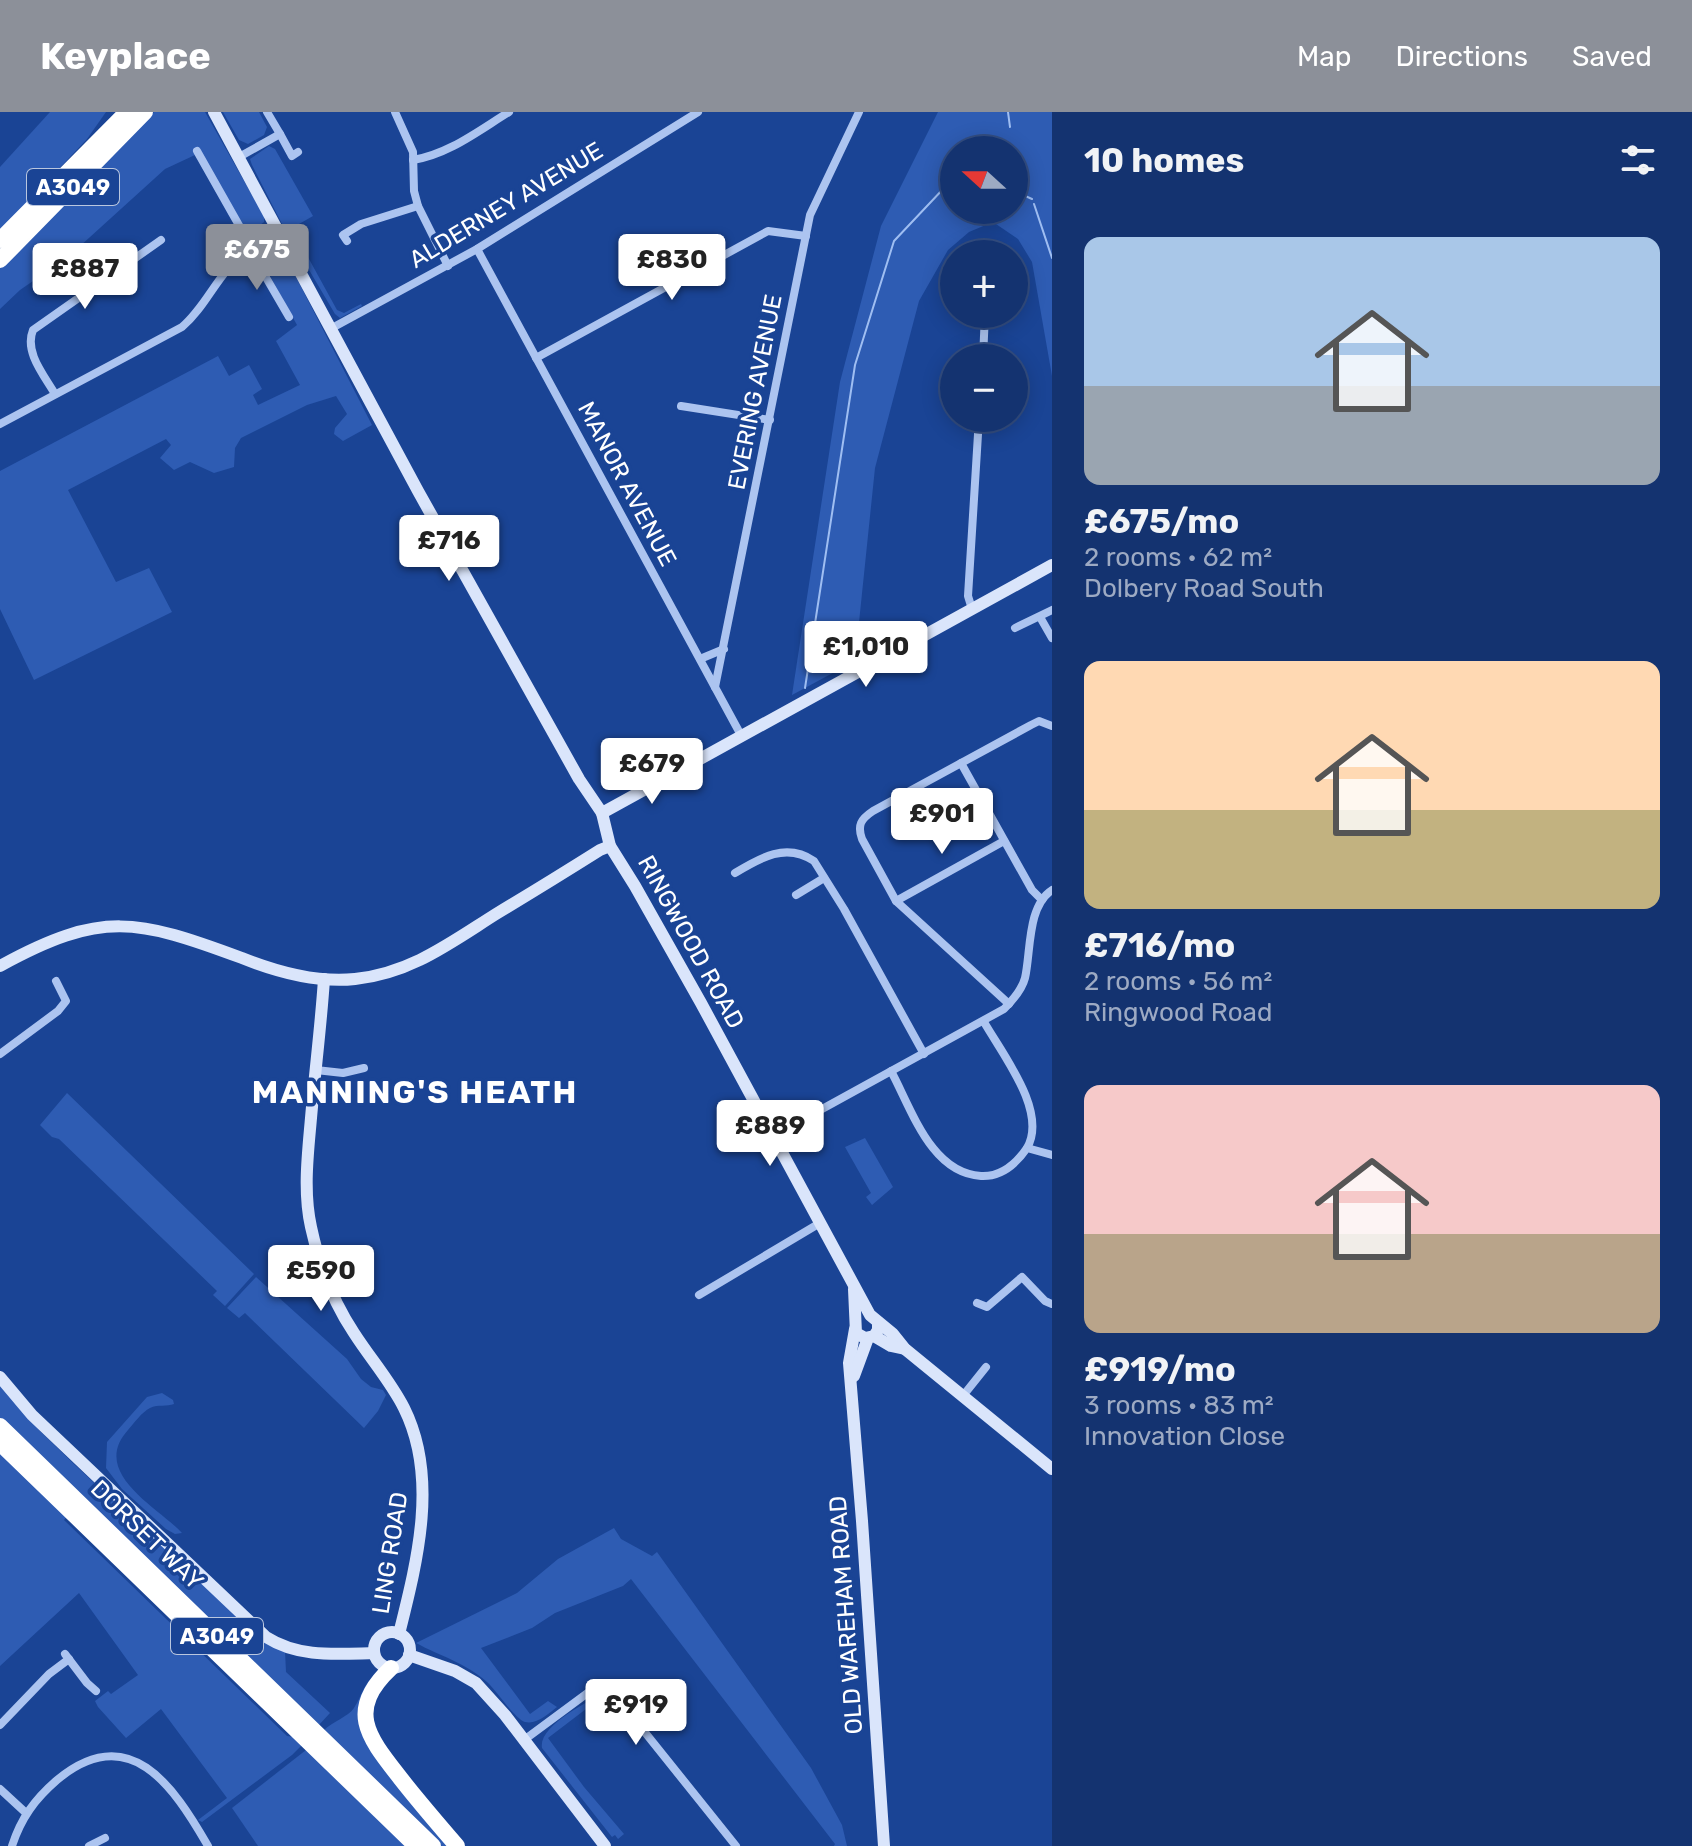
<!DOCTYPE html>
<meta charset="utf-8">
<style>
body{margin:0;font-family:Rubik,sans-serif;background:#213f78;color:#f1f3f6;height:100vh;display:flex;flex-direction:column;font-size:30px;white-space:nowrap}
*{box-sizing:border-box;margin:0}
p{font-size:26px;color:#9daac3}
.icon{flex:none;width:44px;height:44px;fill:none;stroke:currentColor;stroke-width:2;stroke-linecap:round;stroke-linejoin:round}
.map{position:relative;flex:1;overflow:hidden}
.drawer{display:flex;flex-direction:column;background:#143370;width:640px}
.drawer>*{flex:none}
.needle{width:52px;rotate:291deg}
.buttons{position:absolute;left:940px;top:24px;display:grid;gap:16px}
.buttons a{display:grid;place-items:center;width:88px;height:88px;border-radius:50%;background:#143370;box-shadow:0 4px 20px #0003,0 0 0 2px #334e83;font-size:40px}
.price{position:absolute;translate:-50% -68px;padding:0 18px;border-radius:8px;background:#fff;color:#222;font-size:26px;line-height:52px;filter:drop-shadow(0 2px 4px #0008)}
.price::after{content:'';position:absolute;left:50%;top:48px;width:24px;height:18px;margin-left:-12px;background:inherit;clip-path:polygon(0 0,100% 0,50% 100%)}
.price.current{background:#8c9099;color:#fff}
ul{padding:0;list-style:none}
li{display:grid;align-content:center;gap:16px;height:424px;padding:0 32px}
li span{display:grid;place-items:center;height:248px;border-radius:16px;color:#555}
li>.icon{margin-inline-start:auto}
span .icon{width:144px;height:144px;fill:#fffc;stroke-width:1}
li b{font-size:34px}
h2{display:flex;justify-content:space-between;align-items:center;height:96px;padding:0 32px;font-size:34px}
header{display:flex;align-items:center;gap:48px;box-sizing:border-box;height:112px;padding:0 40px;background:#8c9099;color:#fff}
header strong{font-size:38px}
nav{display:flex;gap:44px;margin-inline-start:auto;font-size:28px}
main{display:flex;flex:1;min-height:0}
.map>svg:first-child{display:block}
.green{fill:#2e5cb3;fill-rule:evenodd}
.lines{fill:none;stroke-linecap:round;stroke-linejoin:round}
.stream{stroke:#9fbef2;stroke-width:2}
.street{stroke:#acc4f0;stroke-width:8}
.secondary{stroke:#dae5fb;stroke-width:12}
.highway{stroke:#fff;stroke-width:16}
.labels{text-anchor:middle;stroke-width:7;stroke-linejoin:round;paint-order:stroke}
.shield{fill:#1a4495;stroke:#bac7df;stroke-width:2}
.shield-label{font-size:22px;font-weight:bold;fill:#fff}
.street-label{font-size:24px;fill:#fff;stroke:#1a4495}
.district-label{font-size:32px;font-weight:bold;letter-spacing:2px;fill:#fff;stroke:#1a4495}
</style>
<header>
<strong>Keyplace</strong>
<nav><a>Map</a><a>Directions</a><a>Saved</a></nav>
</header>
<main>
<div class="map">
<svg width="1052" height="1734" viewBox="0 0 1052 1734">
<rect width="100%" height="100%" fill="#1a4495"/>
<g class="green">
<path d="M50,0H106L87,27L0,119V55Z"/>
<path d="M154,0H205L264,104V110L249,122L247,121L199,36L195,43L165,57L68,145L20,178L0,197V152Z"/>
<path d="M223,0H259L267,15L264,23L248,32L239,28Z"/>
<path d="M938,0H1052V264L1032,150L1018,127L993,110L969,120L948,138L919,189L875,356L855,549L792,583L840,270L881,114ZM1014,38V98H954V38Z"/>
<path d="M269,34L275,37L313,104L292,116L337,198L344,201L361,192L362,194L340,206L335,202L282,112L252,53L250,47Z"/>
<path d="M266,122H272L276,126L372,313L343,329L334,322L335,316L347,302L336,284L307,293L241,326L235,336L234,355L214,361L190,350L174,358L160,346L171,333L166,327L68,378L116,470L149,456L172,500L34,568L0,497V359L218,244L229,264L249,253L262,277L253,283L258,293L300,273L276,229L297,213L253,133Z"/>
<path d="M67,981L254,1162L225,1194L213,1183L217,1179L59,1027L52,1025L40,1013Z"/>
<path d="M865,1026L893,1075L872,1093L866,1085L871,1081L845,1035Z"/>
<path d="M256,1165L347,1247L361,1267L371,1275L383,1278L386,1283L378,1299L364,1316L245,1201L239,1206L227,1196Z"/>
<path d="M0,1268L40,1319L75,1353L257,1523L285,1539L286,1560L330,1601L318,1614L0,1306Z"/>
<path d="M162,1281L173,1288L174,1292C167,1295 158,1292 150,1296C142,1300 134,1311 128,1318C89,1361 159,1396 182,1421L175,1422L166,1417L122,1377L106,1356L107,1330L147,1285Z"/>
<path d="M0,1338L68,1403L64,1408L287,1624L294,1625L302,1633L292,1643L202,1710L198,1708L227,1686L161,1597L126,1626L98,1595L95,1589L108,1579L111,1582L138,1563L79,1481L0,1554Z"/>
<path d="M614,1416L621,1427L652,1444L657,1440L811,1656L842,1713L847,1734H834L835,1732L631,1467L623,1474L555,1501L532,1516L481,1536L530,1602L548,1589L557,1595C549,1601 537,1613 525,1610C514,1606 497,1579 487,1570C466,1551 440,1544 416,1531L517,1481L558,1447Z"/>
<path d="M374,1563L362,1603L452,1734H441L323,1619C333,1609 348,1605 354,1596C363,1582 361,1577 374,1563Z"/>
<path d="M607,1581L640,1621L607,1581L548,1626L584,1675L624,1722L618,1727L615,1723L612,1725L542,1636C538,1614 589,1588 607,1581Z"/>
<path d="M306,1638L405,1734H258L232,1696Z"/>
</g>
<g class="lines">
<g class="stream">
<path d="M1008,0L1010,15"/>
<path d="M1014,79L1032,87"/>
<path d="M1034,92L1052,146"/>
<path d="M805,576L855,253L894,129L945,75L954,73"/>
</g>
<g class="street">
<path d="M395,0L413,40L414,79L418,94L448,154"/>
<path d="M280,22L292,44L298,40"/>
<path d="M197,39L249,131"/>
<path d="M239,45L280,22L267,0"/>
<path d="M413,48C449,42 478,19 509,0"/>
<path d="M347,129L343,123L361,112L418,94"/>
<path d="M477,137L742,625"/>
<path d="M250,138L289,205"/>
<path d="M332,216L477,137L698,0"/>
<path d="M536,246L768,119L806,124"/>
<path d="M983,246L985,202"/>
<path d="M55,282C44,263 24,240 33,218L161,128"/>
<path d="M681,294L770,308"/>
<path d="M0,312L182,215C209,192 219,156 250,138L249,131L253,125L275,113"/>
<path d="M972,497L968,484L979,306"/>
<path d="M1040,505L1052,526"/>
<path d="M1015,516L1052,498"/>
<path d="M700,547L724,537"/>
<path d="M715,575L810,103L859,0"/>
<path d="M961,651L1032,778L1042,788"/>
<path d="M735,761C760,746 786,730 814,749L844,797L924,942"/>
<path d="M796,783L824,766"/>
<path d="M896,789L1004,729"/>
<path d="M1009,892L896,789L862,727C857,713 861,707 873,699L1031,613L1039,609L1052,614"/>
<path d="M984,910C1003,943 1048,1000 1027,1036"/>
<path d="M0,942L58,899L66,889L56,869"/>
<path d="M316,958L343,961L364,956"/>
<path d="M891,959C912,998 931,1061 981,1064C1001,1065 1016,1052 1027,1036L1052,1043"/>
<path d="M773,1024L1004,897C1013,888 1022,878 1025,866C1031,840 1027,794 1052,778"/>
<path d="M699,1183L820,1111"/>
<path d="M977,1191L987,1195L1022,1165L1045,1189L1052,1192"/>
<path d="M962,1285L986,1255"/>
<path d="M65,1542L87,1571L96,1579"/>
<path d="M0,1613L49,1562L69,1547"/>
<path d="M524,1628L597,1574L607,1573L736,1734"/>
<path d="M0,1677L26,1701"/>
<path d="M12,1734C21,1706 35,1687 57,1668C129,1608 173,1673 208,1734"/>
<path d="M89,1734L105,1726"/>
</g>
<g class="secondary">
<path d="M214,0L418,379L579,667L602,701L610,734L635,774L701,891L870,1203L893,1222L905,1237L1052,1357"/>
<path d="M602,701L1052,453"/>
<path d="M0,854C102,798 137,807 242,846C277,860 317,871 355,867C411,861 450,831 496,802C531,781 565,760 600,738L610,734"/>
<path d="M324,867C321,913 315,959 311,1006C308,1041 303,1079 311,1115C319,1153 332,1188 354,1221C370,1246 391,1270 404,1296C439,1366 417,1450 399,1522"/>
<path d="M854,1177L856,1221L865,1226L874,1224L878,1218V1210"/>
<path d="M855,1217L849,1251L862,1409L884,1734"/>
<path d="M874,1224L891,1234L905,1237"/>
<path d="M854,1264L868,1226"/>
<path d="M0,1265L32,1303L266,1525C299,1546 336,1542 374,1541"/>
<circle cx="392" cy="1538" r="18"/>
<path d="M409,1543L455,1559L476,1571L505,1603L605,1734"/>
</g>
<g class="highway">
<path d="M0,128L127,0"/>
<path d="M0,148L145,0"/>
<path d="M0,1314L433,1734"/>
<path d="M0,1331L416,1734"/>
<path d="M391,1556C345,1599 369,1626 401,1667C419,1690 438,1712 457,1734"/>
</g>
</g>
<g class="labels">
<g class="shield">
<rect x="27" y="57" width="92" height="36" rx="6"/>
<rect x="171" y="1506" width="92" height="36" rx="6"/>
</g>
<g class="shield-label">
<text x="73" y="83">A3049</text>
<text x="217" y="1532">A3049</text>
</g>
<g class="street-label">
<text transform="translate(506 93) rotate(-31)" y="8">ALDERNEY AVENUE</text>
<text transform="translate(755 280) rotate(-79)" y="8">EVERING AVENUE</text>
<text transform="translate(627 372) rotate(62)" y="8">MANOR AVENUE</text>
<text transform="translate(691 830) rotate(61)" y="8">RINGWOOD ROAD</text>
<text transform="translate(147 1423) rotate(44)" y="8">DORSET WAY</text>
<text transform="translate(390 1441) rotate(-81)" y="8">LING ROAD</text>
<text transform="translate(846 1503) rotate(-94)" y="8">OLD WAREHAM ROAD</text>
</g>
<g class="district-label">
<text x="415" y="991">MANNING'S HEATH</text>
</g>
</g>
</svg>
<div class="buttons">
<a><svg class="needle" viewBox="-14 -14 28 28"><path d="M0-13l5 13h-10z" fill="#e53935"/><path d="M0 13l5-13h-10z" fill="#9daac3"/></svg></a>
<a>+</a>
<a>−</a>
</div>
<b class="price current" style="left:257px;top:180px">£675</b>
<b class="price" style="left:672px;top:190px">£830</b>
<b class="price" style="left:85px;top:199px">£887</b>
<b class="price" style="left:449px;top:471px">£716</b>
<b class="price" style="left:866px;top:577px">£1,010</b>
<b class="price" style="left:652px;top:694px">£679</b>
<b class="price" style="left:942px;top:744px">£901</b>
<b class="price" style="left:770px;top:1056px">£889</b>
<b class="price" style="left:321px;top:1201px">£590</b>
<b class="price" style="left:636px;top:1635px">£919</b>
</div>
<section class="drawer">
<h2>10 homes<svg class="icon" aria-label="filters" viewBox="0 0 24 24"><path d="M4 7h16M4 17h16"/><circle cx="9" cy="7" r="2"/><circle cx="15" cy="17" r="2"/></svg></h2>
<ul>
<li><span style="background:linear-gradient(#a9c7e8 60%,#9aa5b1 0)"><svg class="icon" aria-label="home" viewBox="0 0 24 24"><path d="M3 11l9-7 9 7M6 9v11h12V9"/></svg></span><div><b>£675/mo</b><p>2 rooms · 62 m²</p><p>Dolbery Road South</p></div></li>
<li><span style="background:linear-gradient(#ffd9b3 60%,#c2b280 0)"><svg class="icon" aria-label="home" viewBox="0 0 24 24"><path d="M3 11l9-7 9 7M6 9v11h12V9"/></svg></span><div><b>£716/mo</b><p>2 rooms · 56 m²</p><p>Ringwood Road</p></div></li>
<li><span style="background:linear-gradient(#f6c9c9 60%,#b9a48a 0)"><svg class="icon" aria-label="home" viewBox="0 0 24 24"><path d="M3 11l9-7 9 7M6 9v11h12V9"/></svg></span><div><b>£919/mo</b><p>3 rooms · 83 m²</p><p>Innovation Close</p></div></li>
</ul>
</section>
</main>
